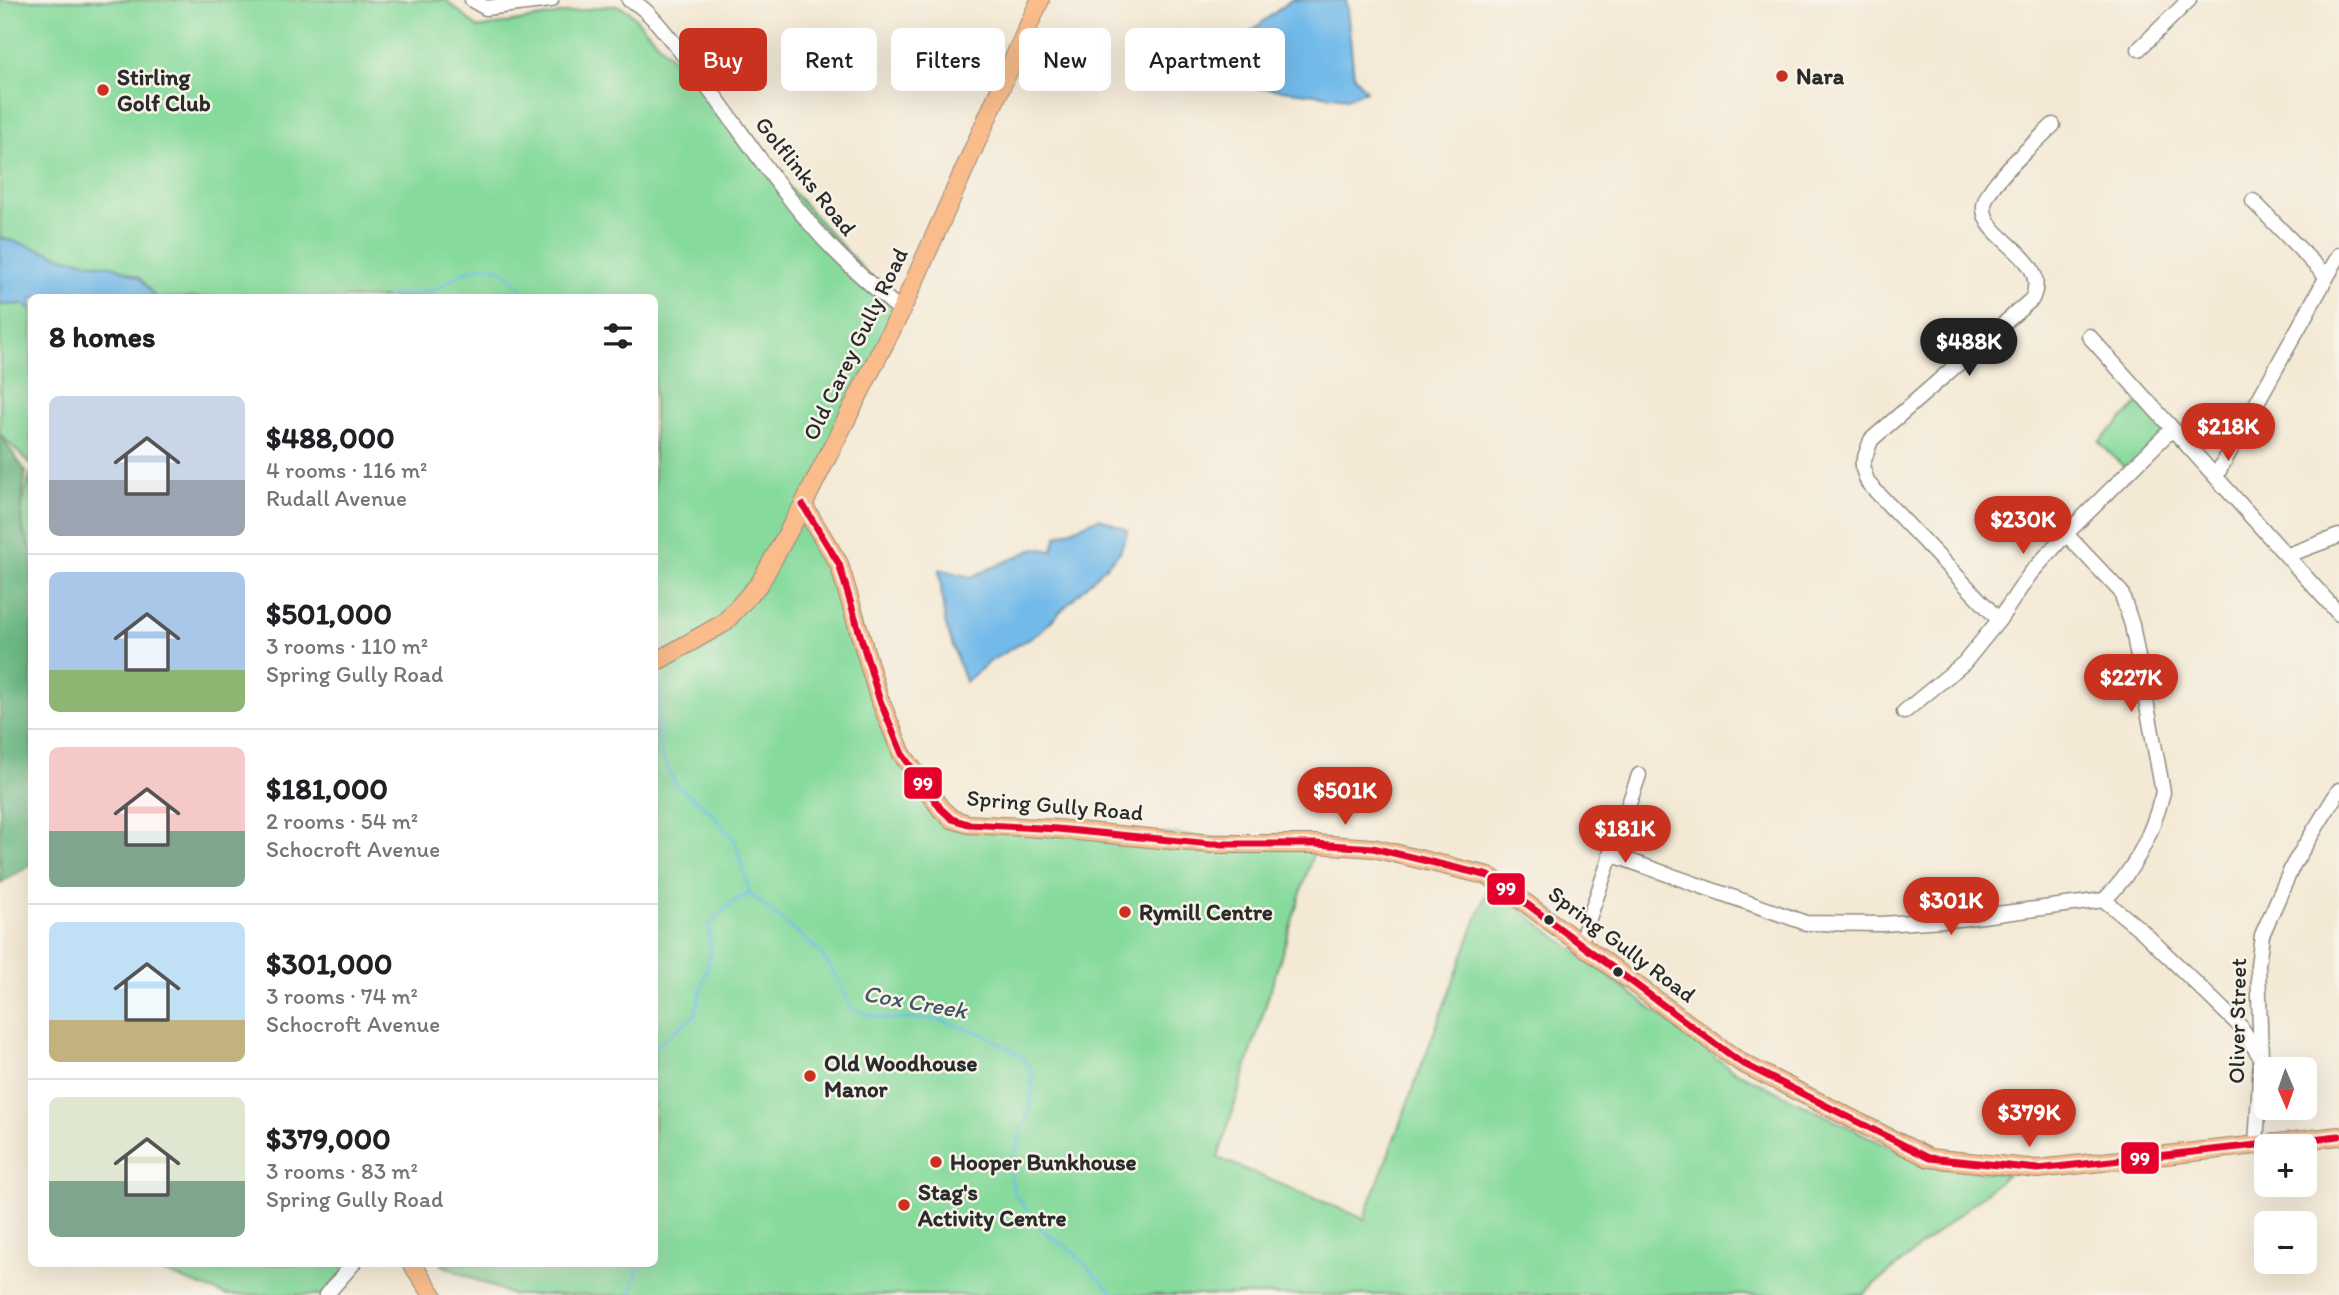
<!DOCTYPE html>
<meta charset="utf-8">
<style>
body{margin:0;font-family:Itim,sans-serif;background:#f2f2f2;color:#202124;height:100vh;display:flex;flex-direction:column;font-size:26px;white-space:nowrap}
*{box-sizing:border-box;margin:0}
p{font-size:23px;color:#757577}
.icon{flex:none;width:38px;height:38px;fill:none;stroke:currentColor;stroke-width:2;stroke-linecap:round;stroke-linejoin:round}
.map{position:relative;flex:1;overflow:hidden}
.details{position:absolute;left:28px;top:294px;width:630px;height:973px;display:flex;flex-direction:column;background:#fff;border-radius:10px;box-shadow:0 7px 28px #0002}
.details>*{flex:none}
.hud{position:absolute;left:679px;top:28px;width:665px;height:63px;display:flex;gap:14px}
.needle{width:46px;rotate:178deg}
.controls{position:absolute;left:2254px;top:1057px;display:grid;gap:14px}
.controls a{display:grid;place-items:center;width:63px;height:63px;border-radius:10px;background:#fff;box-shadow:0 7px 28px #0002;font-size:35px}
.price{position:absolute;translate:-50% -60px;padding:0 16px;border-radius:24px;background:#c8321e;color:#fff;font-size:23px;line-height:46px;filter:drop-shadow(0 2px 4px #0008)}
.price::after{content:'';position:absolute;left:50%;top:42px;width:21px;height:16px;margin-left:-10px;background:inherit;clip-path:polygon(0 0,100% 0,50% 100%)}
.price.on{background:#222;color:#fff}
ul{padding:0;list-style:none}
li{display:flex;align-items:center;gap:21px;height:175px;padding:0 21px}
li+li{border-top:2px solid #e0e0e0}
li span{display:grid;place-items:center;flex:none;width:196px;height:140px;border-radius:10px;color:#555}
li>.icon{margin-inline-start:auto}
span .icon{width:84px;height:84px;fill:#fffc;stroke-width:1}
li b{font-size:30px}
h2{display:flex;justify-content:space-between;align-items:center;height:84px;padding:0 21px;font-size:30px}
.tag{padding:0 24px;border-radius:10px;background:#fff;box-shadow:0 7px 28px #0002;font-size:24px;line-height:63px}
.tag.on{background:#c8321e;color:#fff}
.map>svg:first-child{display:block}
.green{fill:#86da9c;stroke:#588264;stroke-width:2}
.forest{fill:#6cba84;stroke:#4c7258;stroke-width:2}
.water{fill:#72baea;stroke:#4e728a;stroke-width:2}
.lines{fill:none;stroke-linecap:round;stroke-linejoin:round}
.stream{stroke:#72baea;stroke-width:2.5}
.minor-casing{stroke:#908a80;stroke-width:17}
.major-casing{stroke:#908a80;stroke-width:20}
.minor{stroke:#fff;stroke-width:14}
.major{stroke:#f9bc8a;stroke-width:18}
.bus-1-casing{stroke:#f7f3e8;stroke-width:12}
.bus-1{stroke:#e4002b;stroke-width:7}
.poi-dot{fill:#c8321e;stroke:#f7f3e8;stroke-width:2.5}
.bus-dot{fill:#2b2b2b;stroke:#f7f3e8;stroke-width:2.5}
.labels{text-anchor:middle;stroke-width:5;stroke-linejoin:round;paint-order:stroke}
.poi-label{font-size:23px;font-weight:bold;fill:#2b2b2b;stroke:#f7f3e8;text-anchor:start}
.street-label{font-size:23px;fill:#2b2b2b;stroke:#f7f3e8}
.water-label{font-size:24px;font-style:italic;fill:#405664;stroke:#f7f3e8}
.line-badge{stroke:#f7f3e8;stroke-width:2.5}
.badge-label{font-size:19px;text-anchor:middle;font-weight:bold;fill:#fff}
</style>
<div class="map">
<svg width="2339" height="1295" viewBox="0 0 2339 1295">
<rect width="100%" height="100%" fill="#f7f3e8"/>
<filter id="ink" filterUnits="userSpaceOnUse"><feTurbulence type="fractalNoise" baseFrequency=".0143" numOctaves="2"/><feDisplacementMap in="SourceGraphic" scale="14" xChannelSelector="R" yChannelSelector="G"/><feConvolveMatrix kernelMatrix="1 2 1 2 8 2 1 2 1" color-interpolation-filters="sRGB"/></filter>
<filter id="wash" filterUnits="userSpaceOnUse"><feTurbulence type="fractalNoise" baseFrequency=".00686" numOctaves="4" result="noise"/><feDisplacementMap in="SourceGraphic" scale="28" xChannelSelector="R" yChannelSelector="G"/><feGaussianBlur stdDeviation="1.57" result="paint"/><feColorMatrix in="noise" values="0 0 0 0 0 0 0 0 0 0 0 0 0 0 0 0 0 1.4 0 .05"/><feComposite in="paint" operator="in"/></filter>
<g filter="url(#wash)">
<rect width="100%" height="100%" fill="#f4e9d5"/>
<g class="green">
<path d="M0,0H446L478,28L607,6H619L629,11L901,311L803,505L839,564L902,754L952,819L1316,844L1218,1158L1364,1219L1489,886L1731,1069L1928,1166L2008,1174L1862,1295H512L442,1265L440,1264H654V298H32L31,465L0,434Z"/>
<path d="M2139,403L2167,432L2126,469L2099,442Z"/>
<path d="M31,472V550C14,523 23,500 31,472Z"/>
<path d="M141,1264H353L326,1295H226Z"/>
</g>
<path class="forest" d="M0,435L26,472C21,499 16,526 32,550L31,865L0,883Z"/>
<g class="water">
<path d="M1291,0H1346L1354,76L1366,91L1348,98L1257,87L1243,77L1238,57L1246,35Z"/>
<path d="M0,237L66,258L116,267L140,278L155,297L32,298L31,309L23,304L0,305Z"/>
<path d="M1099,518L1128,530L1120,552L1040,632L992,660L965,682L945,623L939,569L971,577L1036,548L1052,551L1057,536Z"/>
</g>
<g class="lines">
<g class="stream">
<path d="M389,298L391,295C405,293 421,294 434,290C442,287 450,279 457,276C496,256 504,267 528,298"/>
<path d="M657,668L661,700L657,732L661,754L676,785L710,811L735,841L750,894L820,952L840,982L850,1009L884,1019H936L983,1034L1020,1055L1032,1070L1031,1104L1009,1169L1014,1193L1044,1232L1072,1251L1115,1295"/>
<path d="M654,1048L695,1015L710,954L709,925L735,900L750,894"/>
<path d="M631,1295L639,1264"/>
</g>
</g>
</g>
<g filter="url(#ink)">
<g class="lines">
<defs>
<g id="minor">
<path d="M472,0L486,8L551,0"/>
<path d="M629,0C646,5 669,38 681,52C733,116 776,190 834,250C855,272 879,291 901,311"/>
<path d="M2139,49L2189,0"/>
<path d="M2253,201L2326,276"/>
<path d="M2089,336L2339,614"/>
<path d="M2216,476L2339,255"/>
<path d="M2066,534L2121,592L2132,625L2163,792C2153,832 2134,872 2104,900"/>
<path d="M2288,555L2339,536"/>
<path d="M1999,620L1868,483L1862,466L1871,440L2032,299C2052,256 1982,241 1984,206C1985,185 2037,141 2053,125"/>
<path d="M1904,712L1964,663L1999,620L2030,574L2066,534L2171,430"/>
<path d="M1610,854L1806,923L1881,924L1959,919L2104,900L2141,930L2241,1027L2261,1058"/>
<path d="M1580,944L1639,775"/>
<path d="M2256,1146L2261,1058L2258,965L2262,935L2293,865L2339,790"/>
<path d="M326,1295L353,1264"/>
</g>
<g id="major">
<path d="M803,505L839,564L879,698L902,754L941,809L952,819L968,824L1057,829L1211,844H1316L1373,848L1489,876L1740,1062L1929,1158L2038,1169L2339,1136"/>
<path d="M654,663L724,623L760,583L803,505L901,311L1040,0"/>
<path d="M412,1264L433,1295"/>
</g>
</defs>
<use href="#minor" class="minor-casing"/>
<use href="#major" class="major-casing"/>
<use href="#minor" class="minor"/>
<use href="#major" class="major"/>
<defs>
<path id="bus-1" d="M803,505L839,564L879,698L902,754L941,809L952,819L968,824L1057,829L1211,844H1316L1373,848L1489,876L1740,1062L1929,1158L2038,1169L2339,1136"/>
</defs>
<use href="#bus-1" class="bus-1-casing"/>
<use href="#bus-1" class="bus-1"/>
</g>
</g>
<g class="poi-dot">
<circle cx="1782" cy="76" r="7"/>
<circle cx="103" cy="90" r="7"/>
<circle cx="1125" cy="912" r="7"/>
<circle cx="810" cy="1076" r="7"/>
<circle cx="936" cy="1162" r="7"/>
<circle cx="904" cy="1205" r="7"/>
</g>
<g class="bus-dot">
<circle cx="1549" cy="920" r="6"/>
<circle cx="1618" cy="972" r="6"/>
</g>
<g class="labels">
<g class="poi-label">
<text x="1796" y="84">Nara</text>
<text x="117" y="85">Stirling<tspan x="117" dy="26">Golf Club</tspan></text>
<text x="1139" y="920">Rymill Centre</text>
<text x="824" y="1071">Old Woodhouse<tspan x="824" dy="26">Manor</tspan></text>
<text x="950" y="1170">Hooper Bunkhouse</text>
<text x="918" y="1200">Stag's<tspan x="918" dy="26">Activity Centre</tspan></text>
</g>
<g class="street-label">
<text transform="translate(806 176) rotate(51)" y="8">Golflinks Road</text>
<text transform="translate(855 344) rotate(-64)" y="8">Old Carey Gully Road</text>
<text transform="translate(1055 805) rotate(5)" y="8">Spring Gully Road</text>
<text transform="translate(1622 944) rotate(37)" y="8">Spring Gully Road</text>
<text transform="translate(2237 1021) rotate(-89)" y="8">Oliver Street</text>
</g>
<g class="water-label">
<text transform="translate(915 1002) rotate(10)" y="8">Cox Creek</text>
</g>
</g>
<g class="line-badge">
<rect x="903" y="766" width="40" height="34" rx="7" fill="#e4002b"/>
<rect x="1486" y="872" width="40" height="34" rx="7" fill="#e4002b"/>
<rect x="2120" y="1141" width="40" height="34" rx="7" fill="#e4002b"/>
</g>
<g class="badge-label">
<text x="923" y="790">99</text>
<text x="1506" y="895">99</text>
<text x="2140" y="1165">99</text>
</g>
</svg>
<div class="controls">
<a><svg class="needle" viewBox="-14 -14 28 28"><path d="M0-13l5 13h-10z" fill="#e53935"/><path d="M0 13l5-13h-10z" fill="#757577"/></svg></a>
<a>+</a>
<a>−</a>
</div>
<b class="price on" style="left:1969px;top:378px">$488K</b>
<b class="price" style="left:2228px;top:463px">$218K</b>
<b class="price" style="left:2023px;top:556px">$230K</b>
<b class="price" style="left:2131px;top:714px">$227K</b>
<b class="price" style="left:1345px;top:827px">$501K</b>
<b class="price" style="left:1625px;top:865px">$181K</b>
<b class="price" style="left:1951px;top:937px">$301K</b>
<b class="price" style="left:2029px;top:1149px">$379K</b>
<div class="hud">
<a class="tag on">Buy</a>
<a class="tag">Rent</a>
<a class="tag">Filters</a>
<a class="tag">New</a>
<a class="tag">Apartment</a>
</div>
<section class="details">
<h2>8 homes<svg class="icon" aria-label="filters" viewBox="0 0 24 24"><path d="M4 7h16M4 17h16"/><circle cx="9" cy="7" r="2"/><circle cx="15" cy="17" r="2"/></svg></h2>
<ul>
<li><span style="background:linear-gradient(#c9d6e8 60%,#9aa5b1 0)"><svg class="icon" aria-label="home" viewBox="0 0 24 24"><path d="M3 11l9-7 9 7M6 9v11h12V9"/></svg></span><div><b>$488,000</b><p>4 rooms · 116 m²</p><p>Rudall Avenue</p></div></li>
<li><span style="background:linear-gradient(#a9c7e8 70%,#8fb573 0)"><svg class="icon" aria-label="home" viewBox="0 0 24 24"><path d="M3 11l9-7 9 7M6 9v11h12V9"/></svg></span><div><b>$501,000</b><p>3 rooms · 110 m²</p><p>Spring Gully Road</p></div></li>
<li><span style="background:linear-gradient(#f6c9c9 60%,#7fa58c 0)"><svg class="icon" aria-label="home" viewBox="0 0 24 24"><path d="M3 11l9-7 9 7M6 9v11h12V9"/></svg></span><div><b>$181,000</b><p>2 rooms · 54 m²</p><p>Schocroft Avenue</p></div></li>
<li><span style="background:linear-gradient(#bfe0f5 70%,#c2b280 0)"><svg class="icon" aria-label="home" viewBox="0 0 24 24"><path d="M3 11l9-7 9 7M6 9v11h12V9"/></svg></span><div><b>$301,000</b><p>3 rooms · 74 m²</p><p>Schocroft Avenue</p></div></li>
<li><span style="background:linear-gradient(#dfe7d0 60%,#7fa58c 0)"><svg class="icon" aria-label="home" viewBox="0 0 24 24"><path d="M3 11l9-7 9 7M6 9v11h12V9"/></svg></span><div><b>$379,000</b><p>3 rooms · 83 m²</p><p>Spring Gully Road</p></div></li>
</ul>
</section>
</div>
